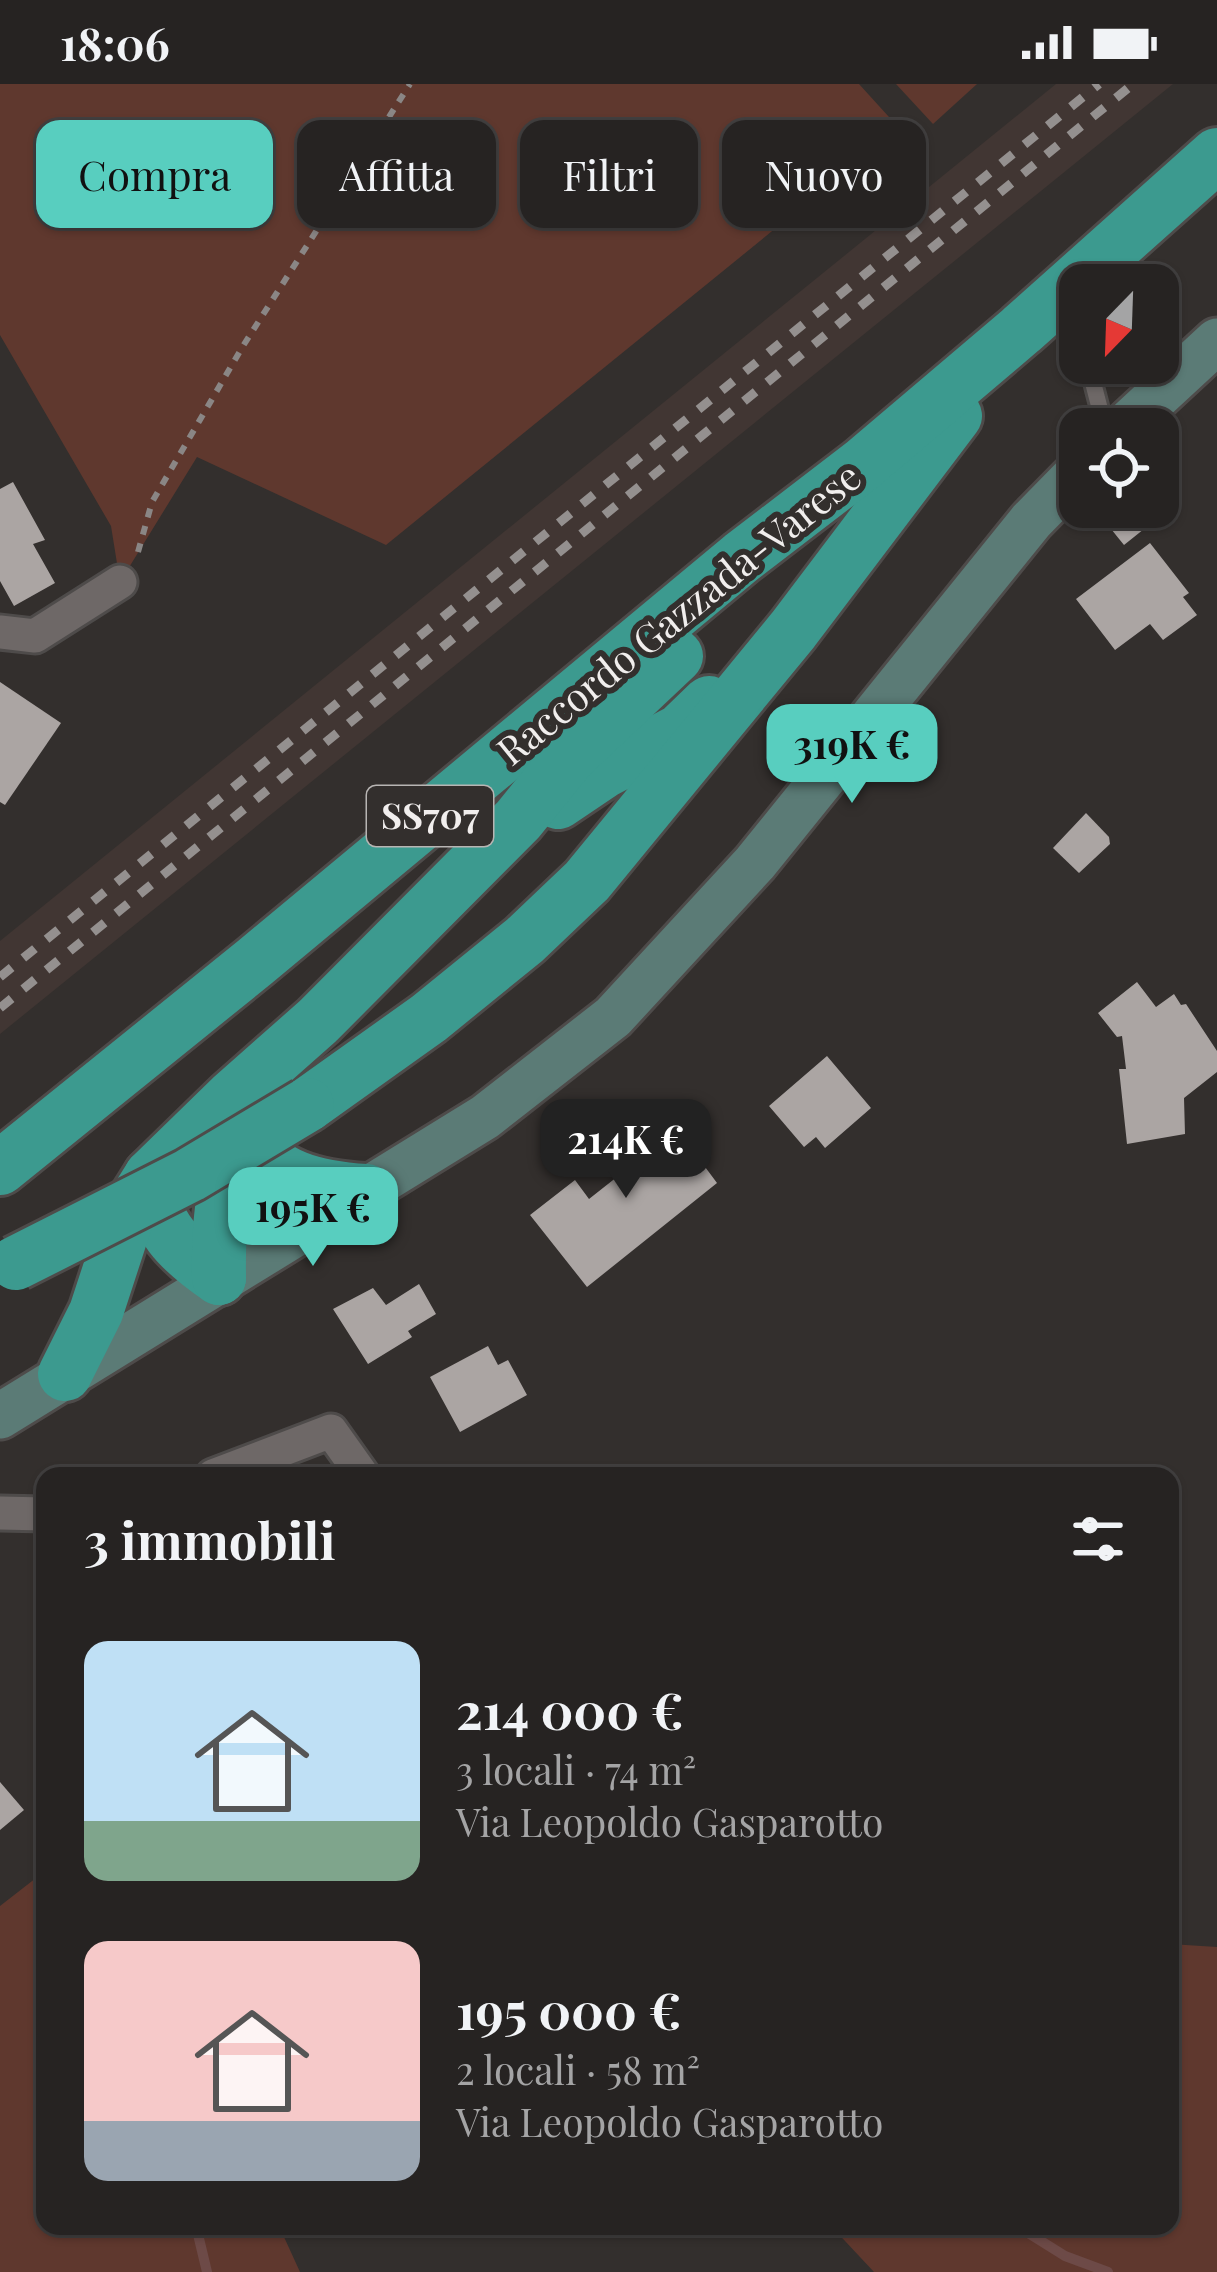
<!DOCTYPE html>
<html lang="it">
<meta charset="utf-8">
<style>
body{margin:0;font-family:"Playfair Display",serif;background:#2e2b2a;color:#f1f3f6;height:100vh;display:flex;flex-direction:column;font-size:45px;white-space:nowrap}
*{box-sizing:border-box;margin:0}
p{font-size:39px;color:#a4a4a5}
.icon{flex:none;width:66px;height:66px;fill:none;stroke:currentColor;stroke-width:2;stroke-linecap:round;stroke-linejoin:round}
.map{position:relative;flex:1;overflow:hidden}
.details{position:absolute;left:36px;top:1383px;width:1143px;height:768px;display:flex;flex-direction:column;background:#262322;border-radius:24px;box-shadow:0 3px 9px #0004,0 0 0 3px #424040}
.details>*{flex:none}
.hud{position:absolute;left:36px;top:36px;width:1146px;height:108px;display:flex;gap:24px}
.needle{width:78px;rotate:203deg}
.tools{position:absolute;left:1059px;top:180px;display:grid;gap:24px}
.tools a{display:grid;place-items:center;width:120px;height:120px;border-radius:24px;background:#262322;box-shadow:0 3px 9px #0004,0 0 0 3px #424040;font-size:60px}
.price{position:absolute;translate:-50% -102px;padding:0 27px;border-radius:24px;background:#58cebf;color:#111;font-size:39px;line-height:78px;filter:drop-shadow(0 3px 6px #0008)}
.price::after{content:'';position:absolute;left:50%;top:72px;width:36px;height:27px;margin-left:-18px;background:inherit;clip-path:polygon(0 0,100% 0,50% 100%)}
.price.active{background:#222;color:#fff}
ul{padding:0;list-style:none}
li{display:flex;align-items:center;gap:36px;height:300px;padding:0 48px}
li span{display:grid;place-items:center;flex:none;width:336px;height:240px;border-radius:24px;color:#555}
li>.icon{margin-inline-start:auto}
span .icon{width:144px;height:144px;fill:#fffc;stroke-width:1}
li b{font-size:51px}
h2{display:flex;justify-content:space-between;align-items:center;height:144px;padding:0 48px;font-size:51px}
.chip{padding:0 42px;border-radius:24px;background:#262322;box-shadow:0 3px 9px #0004,0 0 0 3px #424040;font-size:42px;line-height:108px}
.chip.active{background:#58cebf;color:#111}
.status{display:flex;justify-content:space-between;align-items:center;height:84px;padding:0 60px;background:#262322;direction:ltr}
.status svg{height:33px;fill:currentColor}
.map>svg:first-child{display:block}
.built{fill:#413633}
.green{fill:#5f382e}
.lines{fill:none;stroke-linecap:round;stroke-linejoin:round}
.stream{stroke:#6d4a47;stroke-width:10}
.building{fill:#aba5a3}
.service-casing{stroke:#4e4b4a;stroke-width:22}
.minor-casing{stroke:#4e4b4a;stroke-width:39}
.secondary-casing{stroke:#4e4b4a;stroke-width:51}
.trunk-casing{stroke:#4e4b4a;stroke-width:60}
.path{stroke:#8a8685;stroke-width:6;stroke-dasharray:9 9;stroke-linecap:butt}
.service{stroke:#6e6867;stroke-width:16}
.minor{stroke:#6e6867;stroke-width:33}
.secondary{stroke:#5b7b76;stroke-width:45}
.trunk{stroke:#3c9a8f;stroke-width:54}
.rail{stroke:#94908f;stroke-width:9;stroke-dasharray:15 15;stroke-linecap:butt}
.trunk-bridge-casing{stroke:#4e4b4a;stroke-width:60;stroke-linecap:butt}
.trunk-bridge{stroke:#3c9a8f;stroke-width:54}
.labels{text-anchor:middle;stroke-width:12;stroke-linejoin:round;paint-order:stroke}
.shield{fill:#332f2d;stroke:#b8b5b3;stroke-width:3}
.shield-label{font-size:36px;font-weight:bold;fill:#f1eeed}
.street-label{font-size:39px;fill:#f1eeed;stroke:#332f2d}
</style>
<div class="status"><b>18:06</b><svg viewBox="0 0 49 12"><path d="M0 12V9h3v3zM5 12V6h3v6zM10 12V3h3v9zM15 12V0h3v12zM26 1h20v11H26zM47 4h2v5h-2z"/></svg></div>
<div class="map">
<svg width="1217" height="2188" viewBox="0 0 1217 2188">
<rect width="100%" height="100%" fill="#332f2d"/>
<path class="built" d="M1056,0H1173L0,950V857Z"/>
<g class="green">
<path d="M0,0H859L899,44L386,461L197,373L120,498L111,442L0,251Z"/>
<path d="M896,0H977L933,40Z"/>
<path d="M45,1787V2142H279L300,2188H0V1822Z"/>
<path d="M1170,1860L1217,1863V2188H874L831,2142H1170Z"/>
</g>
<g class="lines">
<g class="stream">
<path d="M196,2142L207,2188"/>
<path d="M1017,2142L1065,2172L1108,2188"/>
</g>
</g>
<g class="building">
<path d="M13,398L45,456L33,460L55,499L14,522L0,497V405Z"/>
<path d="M1127,424L1144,445L1124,461L1107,440Z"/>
<path d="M1150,459L1189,509L1183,513L1197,531L1163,556L1150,540L1115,566L1076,515Z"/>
<path d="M0,598L61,639L5,721L0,718Z"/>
<path d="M1086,729L1109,753L1110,760L1079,789L1053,764Z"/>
<path d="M1137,898L1156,923L1174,910L1181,921L1186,920L1217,967V988L1184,1014L1185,1050L1127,1060L1119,985H1126L1122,952L1117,953L1098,929Z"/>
<path d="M827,972L871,1024L825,1064L816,1053L804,1063L769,1022Z"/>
<path d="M665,1029L717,1099L587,1203L530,1131L575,1096L589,1115L627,1085L613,1066Z"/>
<path d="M419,1200L436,1230L408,1247L412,1253L368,1280L333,1225L373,1204L386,1221Z"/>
<path d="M488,1262L498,1281L508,1276L527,1311L460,1348L430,1293Z"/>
<path d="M0,1698L24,1726L0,1746Z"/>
</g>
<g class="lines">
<defs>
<path id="service" d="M1088,279L1105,345"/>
<g id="minor">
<path d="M0,548L35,552L120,498"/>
<path d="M213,1392L331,1347L363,1392"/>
<path d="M0,1429L45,1430"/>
</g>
<g id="secondary">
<path d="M1122,345L1217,257"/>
<path d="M0,1332L485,1033L613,933L755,779L1031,437L1080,387"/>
</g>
<g id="trunk">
<path d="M558,718L604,687L680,647L709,619"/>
<path d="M307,1021L429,934L525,856L587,797L793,546L955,332"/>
<path d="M245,1049C270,1094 317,1104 366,1107"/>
<path d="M0,1084L255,878L742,473L862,381L1021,246L1217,71"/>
<path d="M151,1092C151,1141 181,1168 219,1194"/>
<path d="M219,1194C218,1131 222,1090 254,1034"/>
<path d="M65,1290L96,1228L129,1127L151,1092L231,1014L318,937L518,736L569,673L676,572"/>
</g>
</defs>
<use href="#service" class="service-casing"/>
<use href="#minor" class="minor-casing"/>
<use href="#secondary" class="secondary-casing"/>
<use href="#trunk" class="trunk-casing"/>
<path class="path" d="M138,468L152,418L243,262L410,0"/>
<use href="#service" class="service"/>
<use href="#minor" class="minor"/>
<use href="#secondary" class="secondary"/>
<use href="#trunk" class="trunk"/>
<g class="rail">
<path d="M0,893L1099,0"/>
<path d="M0,924L1133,0"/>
</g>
<defs>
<path id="trunk-bridge" d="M16,1179L190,1091L307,1021"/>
</defs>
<use href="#trunk-bridge" class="trunk-bridge-casing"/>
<use href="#trunk-bridge" class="trunk-bridge"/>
</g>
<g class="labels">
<rect class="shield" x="367" y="702" width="126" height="60" rx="9"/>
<g class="shield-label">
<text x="430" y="745">SS707</text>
</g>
<g class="street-label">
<text transform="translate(679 530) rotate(-39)" y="14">Raccordo Gazzada-Varese</text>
</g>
</g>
</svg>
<div class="tools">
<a><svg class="needle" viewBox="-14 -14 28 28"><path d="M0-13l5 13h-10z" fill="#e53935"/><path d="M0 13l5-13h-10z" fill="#a4a4a5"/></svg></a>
<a><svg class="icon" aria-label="locate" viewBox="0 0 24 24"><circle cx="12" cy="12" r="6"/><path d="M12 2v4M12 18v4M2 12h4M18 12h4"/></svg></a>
</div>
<b class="price" style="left:852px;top:722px">319K €</b>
<b class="price active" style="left:626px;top:1117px">214K €</b>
<b class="price" style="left:313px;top:1185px">195K €</b>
<div class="hud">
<a class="chip active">Compra</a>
<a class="chip">Affitta</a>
<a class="chip">Filtri</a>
<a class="chip">Nuovo</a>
</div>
<section class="details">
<h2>3 immobili<svg class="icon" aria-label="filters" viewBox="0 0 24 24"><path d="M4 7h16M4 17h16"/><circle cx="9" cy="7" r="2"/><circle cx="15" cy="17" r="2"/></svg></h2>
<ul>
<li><span style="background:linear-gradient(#bfe0f5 75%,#7fa58c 0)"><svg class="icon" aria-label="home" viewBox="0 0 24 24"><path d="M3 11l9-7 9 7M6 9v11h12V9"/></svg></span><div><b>214 000 €</b><p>3 locali · 74 m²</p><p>Via Leopoldo Gasparotto</p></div></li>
<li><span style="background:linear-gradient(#f6c9c9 75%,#9aa5b1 0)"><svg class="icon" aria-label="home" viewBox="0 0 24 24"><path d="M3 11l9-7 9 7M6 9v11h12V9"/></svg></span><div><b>195 000 €</b><p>2 locali · 58 m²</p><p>Via Leopoldo Gasparotto</p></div></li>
</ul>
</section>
</div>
